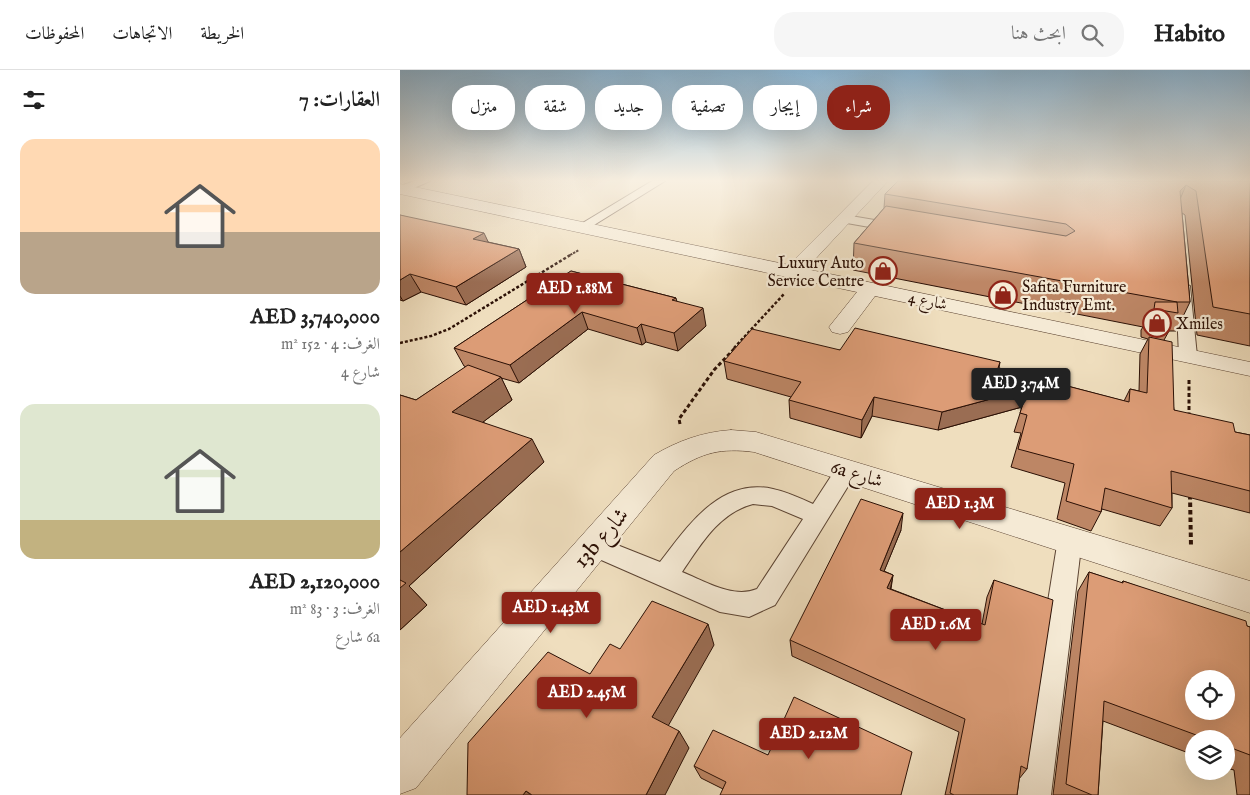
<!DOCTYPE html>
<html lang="ar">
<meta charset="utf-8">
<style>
body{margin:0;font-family:"IM FELL English",Amiri,serif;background:#f6f6f6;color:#222;direction:rtl;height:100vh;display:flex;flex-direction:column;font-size:19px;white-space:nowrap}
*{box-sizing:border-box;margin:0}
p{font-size:16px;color:#767676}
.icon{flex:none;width:28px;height:28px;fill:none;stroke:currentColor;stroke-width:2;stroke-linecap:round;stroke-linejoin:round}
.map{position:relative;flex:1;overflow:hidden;direction:ltr}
.sheet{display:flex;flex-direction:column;background:#fff;width:400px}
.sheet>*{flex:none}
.banner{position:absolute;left:15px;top:15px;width:475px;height:45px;direction:rtl;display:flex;gap:10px}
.buttons{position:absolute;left:785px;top:600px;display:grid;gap:10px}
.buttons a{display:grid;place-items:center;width:50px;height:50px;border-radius:50%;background:#fff;box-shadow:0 5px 20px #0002;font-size:25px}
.price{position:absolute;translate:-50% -42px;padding:0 11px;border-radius:5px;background:#8f2418;color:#fff;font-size:16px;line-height:32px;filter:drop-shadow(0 1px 2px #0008)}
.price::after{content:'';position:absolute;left:50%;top:30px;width:15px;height:11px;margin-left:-8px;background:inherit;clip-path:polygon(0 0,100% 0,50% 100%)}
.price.current{background:#222;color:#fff}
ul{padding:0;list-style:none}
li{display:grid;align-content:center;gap:10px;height:265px;padding:0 20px}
li span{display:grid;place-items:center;height:155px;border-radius:15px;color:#555}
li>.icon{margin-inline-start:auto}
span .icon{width:90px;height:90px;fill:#fffc;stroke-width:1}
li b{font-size:21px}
h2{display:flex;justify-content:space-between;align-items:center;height:60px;padding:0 20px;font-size:21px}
.tag{padding:0 18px;border-radius:20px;background:#fff;box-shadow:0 5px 20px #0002;font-size:18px;line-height:45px}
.tag.current{background:#8f2418;color:#fff}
header{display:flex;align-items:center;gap:30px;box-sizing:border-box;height:70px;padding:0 25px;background:#fff;border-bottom:1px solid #e0e0e0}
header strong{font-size:24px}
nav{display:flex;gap:28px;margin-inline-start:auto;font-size:18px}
.search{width:350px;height:45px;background:#f6f6f6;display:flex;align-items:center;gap:12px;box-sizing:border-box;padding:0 18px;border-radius:20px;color:#767676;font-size:19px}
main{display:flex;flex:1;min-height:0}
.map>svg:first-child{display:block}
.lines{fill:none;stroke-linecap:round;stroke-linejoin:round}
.lane-casing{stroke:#5c4433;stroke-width:2}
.street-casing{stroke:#5c4433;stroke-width:1}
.path-far3{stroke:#2b1005;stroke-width:2;stroke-dasharray:2.5 1;stroke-linecap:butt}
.path-far2{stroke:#2b1005;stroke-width:2.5;stroke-dasharray:3 2;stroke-linecap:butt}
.path-far1{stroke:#2b1005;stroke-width:3;stroke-dasharray:4 2.5;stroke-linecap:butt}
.path{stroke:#2b1005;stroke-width:4;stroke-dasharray:4.5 3;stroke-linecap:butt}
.lane{fill:#f5ead5;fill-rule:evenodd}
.street{fill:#f5ead5;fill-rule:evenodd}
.wall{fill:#bd8665;stroke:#2b1005}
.shaded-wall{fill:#9a6d53;stroke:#2b1005}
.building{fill:#dc9c76;stroke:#2b1005;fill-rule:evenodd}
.labels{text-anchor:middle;stroke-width:4.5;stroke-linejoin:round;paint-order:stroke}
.far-poi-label{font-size:16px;fill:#2b1005;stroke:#f5ead5;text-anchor:start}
.far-street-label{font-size:16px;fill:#2b1005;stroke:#f5ead5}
.street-label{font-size:19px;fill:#2b1005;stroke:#f5ead5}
.near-street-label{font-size:22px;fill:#2b1005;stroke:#f5ead5}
</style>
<header>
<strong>Habito</strong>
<div class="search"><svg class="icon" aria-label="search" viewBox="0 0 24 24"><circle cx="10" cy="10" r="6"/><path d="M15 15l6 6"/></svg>ابحث هنا</div>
<nav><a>الخريطة</a><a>الاتجاهات</a><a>المحفوظات</a></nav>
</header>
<main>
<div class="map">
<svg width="850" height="725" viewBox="0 0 850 725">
<rect width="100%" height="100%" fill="#efdebe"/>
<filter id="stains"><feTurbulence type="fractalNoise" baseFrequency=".004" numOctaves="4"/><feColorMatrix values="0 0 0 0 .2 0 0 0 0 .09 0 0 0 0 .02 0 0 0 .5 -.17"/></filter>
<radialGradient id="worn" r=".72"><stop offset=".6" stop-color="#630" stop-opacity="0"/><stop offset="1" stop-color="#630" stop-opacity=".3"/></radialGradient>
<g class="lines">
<defs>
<g id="lane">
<path d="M15,111H30L7,121L0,122V116Z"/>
<path d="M252,111H265L186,160H178L176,157Z"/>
<path d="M445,145L498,154L504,158L498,162L441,152L439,149L441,146Z"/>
<path d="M783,212L790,216L797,286L794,290H782L779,286L776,216Z"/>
<path d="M447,392L455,394L458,400L375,535L349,547L320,542L183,482L180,475L183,468L192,465L260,492C288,456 320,407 373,419C387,422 400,428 413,434L439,394ZM353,434L372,436L403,449L357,519C333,529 305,511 282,502C301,474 319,443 353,434Z"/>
<path d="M670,459L678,462L682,469L651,725H617L658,469L662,462Z"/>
</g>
<g id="street">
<path d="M473,111H488L406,199L850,292V306L475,226L448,262L440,264L432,262L429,257L457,222L0,124V114L389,195Z"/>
<path d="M331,360L356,362L850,511V543L354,382C321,378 303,382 274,401L16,718L0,724V668L254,385C278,371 302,362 331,360Z"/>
</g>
</defs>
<use href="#lane" class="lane-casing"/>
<use href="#street" class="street-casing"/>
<path class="path-far3" d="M170,185L179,180"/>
<g class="path-far2">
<path d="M0,273L31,266L49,259L172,184"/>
<path d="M334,278L384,224"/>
</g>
<g class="path-far1">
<path d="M789,310V346"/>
<path d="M280,354L279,349L314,300L336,277"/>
</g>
<path class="path" d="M790,425L791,476"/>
<use href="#lane" class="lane"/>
<use href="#street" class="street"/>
</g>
<g class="wall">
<path d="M850,111V276L797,265L785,145L782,143L790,232L776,261H769L764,270L774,340L835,362L850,365V443L772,423V438L760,456L702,439L701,442L691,461L657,449L665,413L611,397L621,363L614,362L622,337L538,360L472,346L461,368L390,348L389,330L391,327L327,309L324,291L440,280L600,292L599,298L724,331L730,319L739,321L740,284L748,269L741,267V260L743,257L453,200L454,173L484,138L485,124Z"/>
<path d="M0,145L88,172L119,179L126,197L66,235L21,222L3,231L0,230Z"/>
<path d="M171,201L276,228L277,232L306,256L278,281L246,272L242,275L188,259L119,313L101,308L112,330L83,352L144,392L9,516L27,535L0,560V325L16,330L66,297L64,296L54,278Z"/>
<path d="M501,460L484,501L493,505L491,519L582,554L587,527L594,510L627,699L619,709L617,725H545L559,662L392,586L390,570Z"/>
<path d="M689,502L721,513L723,511L850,557V725H837L834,700L826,698V669H794V685L703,651L698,725H653L678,521Z"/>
<path d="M368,685L323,719L301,708L294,696Z"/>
</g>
<g class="shaded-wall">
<path d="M786,115L776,139L780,121Z"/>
<path d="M84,163L92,180L73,169Z"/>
<path d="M119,179L126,197L66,235L56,217Z"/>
<path d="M10,204L21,222L3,231L0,226V210Z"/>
<path d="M303,238L306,256L278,281L274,263Z"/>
<path d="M182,242L188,259L119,313L110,295Z"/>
<path d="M241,254L246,272L242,275L237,258Z"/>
<path d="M101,307L112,330L66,365L52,342Z"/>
<path d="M628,319L622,337L538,360L542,342Z"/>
<path d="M474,327L472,346L461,368L462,350Z"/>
<path d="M132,369L144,392L9,516L27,535L0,560V482Z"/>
<path d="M503,443L501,460L478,516L480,500Z"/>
<path d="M493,505L490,521L487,518Z"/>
<path d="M308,554L314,575L263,665L252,647Z"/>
<path d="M279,661L289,678L265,725H246Z"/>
<path d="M126,721L131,725H123Z"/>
</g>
<g class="building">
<path d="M498,111H850V244L813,237L796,121L786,115L780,121L790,232H777L778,243L754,239L755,232H777L454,173L486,136L666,166L675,161L666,154L485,124Z"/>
<path d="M0,145L84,163L73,169L119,179L56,217L10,204L0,210Z"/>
<path d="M171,201L276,228L272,230L303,238L274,263L241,254L237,258L182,242L110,295L54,278Z"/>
<path d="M455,258L600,292L598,298L729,332L730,319L747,323L749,267L772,272L774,340L833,353L835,362L850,365V421L771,401L772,438L705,418L701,442L666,431L674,394L618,379L627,345L620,343L628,319L542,342L474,327L462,350L389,330L401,312L324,291L352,259L440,280Z"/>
<path d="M68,295L101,307L52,342L132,369L0,482V325L16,330Z"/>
<path d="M461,429L503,443L480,500L493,505L487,518L585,555L594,510L653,530L627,699L621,696L617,725H554L550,723L565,649L390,570Z"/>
<path d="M689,502L723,513V511L846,551L847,556L850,557V685L826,676V669H807L704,631L698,725H692L666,714ZM794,609H826V641H794Z"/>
<path d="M0,510L6,513L0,518Z"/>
<path d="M252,531L308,554L252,647L279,661L246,725H132L126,721L123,725H67L68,673L148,582L190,604L210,574L220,579Z"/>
<path d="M394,627L512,682L501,725H320L326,712L294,696L313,660L368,685Z"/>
</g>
<linearGradient id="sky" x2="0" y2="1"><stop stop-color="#8ab6d6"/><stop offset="0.52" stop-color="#f8f0e2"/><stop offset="1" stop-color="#f8f0e2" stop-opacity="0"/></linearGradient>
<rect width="850" height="212" fill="url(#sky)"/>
<defs>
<symbol id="shop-ring" viewBox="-11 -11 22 22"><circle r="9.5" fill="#f5ead5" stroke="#8f2418" stroke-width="1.5"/><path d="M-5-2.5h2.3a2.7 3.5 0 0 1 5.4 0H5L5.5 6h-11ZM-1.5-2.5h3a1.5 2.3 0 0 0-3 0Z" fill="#8f2418"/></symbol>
</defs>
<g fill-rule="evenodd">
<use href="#shop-ring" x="467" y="185" width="32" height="32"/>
<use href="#shop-ring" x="587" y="209" width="32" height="32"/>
<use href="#shop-ring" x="741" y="237" width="32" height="32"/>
</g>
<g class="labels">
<g class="far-poi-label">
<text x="464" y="198" text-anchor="end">Luxury Auto<tspan x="464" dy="18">Service Centre</tspan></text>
<text x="622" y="222">Safita Furniture<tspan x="622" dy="18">Industry Emt.</tspan></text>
<text x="776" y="259">Xmiles</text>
</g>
<g class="far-street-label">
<text transform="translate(528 230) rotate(12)" y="6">شارع 4</text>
</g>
<g class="street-label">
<text transform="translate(457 403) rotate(17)" y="7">6a شارع</text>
</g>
<g class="near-street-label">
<text transform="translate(200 467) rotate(-49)" y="8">13b شارع</text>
</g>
</g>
<rect width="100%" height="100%" filter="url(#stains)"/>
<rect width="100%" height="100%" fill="url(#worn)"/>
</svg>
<div class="buttons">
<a><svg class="icon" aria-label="locate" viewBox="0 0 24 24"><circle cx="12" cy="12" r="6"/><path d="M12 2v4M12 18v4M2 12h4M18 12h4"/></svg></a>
<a><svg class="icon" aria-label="layers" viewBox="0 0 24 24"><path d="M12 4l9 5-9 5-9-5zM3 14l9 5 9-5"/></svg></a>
</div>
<b class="price" style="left:175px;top:245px">AED 1.88M</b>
<b class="price current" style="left:621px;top:340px">AED 3.74M</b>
<b class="price" style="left:560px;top:460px">AED 1.3M</b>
<b class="price" style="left:151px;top:564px">AED 1.43M</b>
<b class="price" style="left:536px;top:581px">AED 1.6M</b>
<b class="price" style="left:187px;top:649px">AED 2.45M</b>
<b class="price" style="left:409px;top:690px">AED 2.12M</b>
<div class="banner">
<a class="tag current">شراء</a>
<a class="tag">إيجار</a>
<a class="tag">تصفية</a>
<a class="tag">جديد</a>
<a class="tag">شقة</a>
<a class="tag">منزل</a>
</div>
</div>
<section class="sheet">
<h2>العقارات: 7<svg class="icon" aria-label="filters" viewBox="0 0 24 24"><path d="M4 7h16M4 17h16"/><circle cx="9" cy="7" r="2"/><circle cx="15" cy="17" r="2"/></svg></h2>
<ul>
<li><span style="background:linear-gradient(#ffd9b3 60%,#b9a48a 0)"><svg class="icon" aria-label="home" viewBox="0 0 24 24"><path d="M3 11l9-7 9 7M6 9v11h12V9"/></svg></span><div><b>AED 3,740,000</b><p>الغرف: 4 · 152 m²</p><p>شارع 4</p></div></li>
<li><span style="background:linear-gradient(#dfe7d0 75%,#c2b280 0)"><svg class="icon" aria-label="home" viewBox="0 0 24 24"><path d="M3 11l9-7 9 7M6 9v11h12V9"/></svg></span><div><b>AED 2,120,000</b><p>الغرف: 3 · 83 m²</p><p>6a شارع</p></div></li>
</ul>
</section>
</main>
